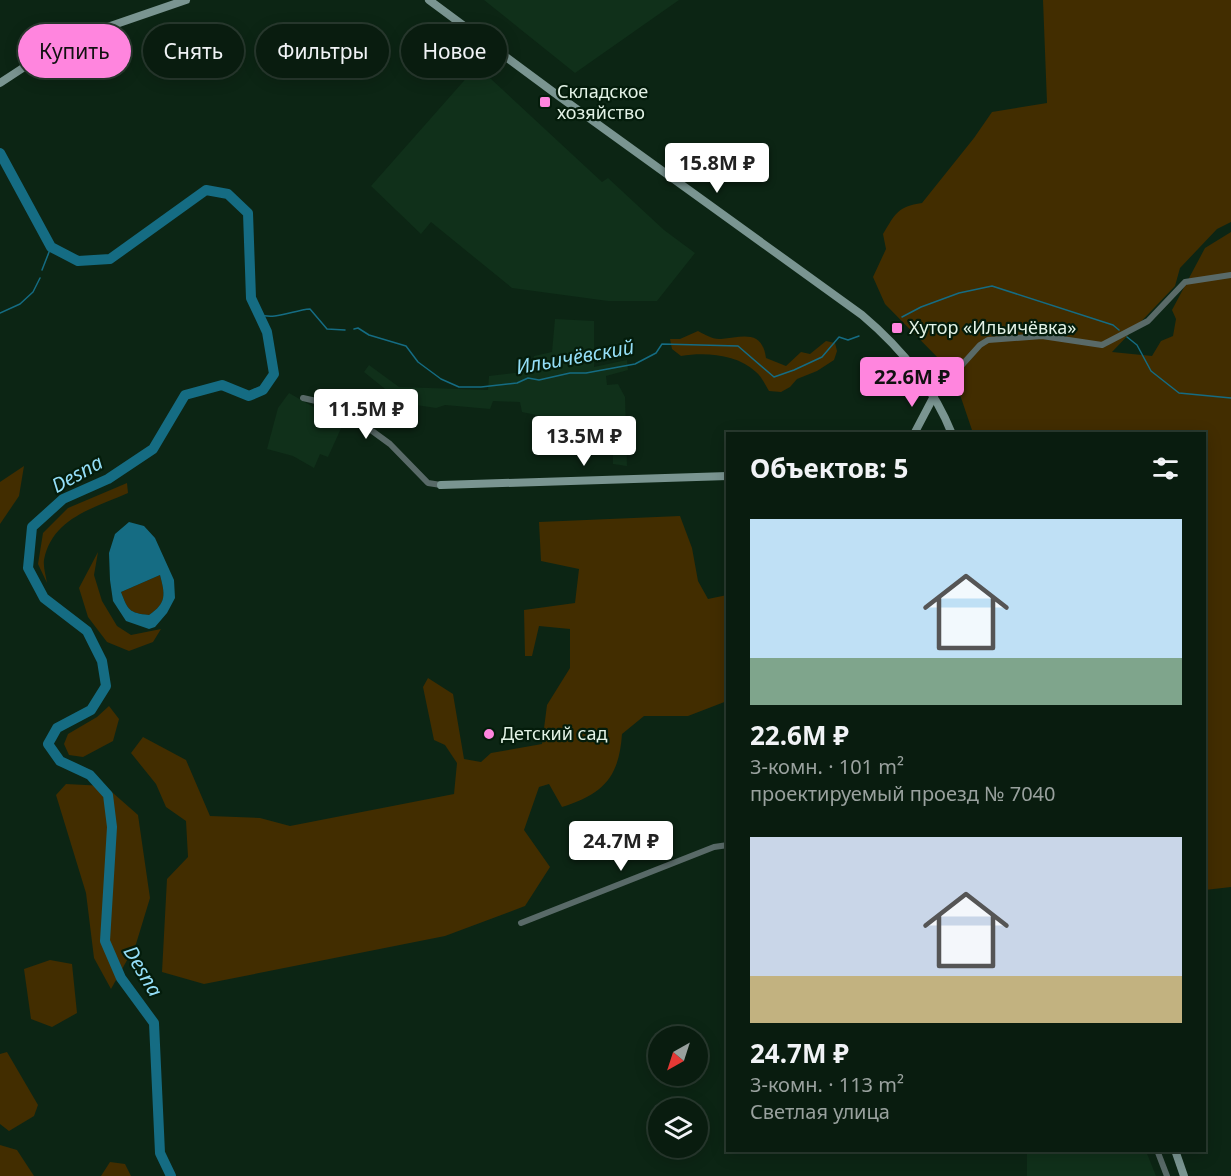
<!DOCTYPE html>
<html lang="ru">
<meta charset="utf-8">
<style>
body{margin:0;font-family:"Noto Sans",sans-serif;background:#17291d;color:#f1f3f6;height:100vh;display:flex;flex-direction:column;font-size:22px;white-space:nowrap}
*{box-sizing:border-box;margin:0}
p{font-size:20px;color:#99a19e}
.icon{flex:none;width:33px;height:33px;fill:none;stroke:currentColor;stroke-width:2;stroke-linecap:round;stroke-linejoin:round}
.map{position:relative;flex:1;overflow:hidden}
.drawer{position:absolute;left:726px;top:432px;width:480px;height:720px;display:flex;flex-direction:column;background:#091c0f;border-radius:0px;box-shadow:0 3px 15px #0003,0 0 0 2px #293a2f}
.drawer>*{flex:none}
.hud{position:absolute;left:18px;top:24px;width:570px;height:54px;display:flex;gap:12px}
.needle{width:39px;rotate:219deg}
.controls{position:absolute;left:648px;top:1026px;display:grid;gap:12px}
.controls a{display:grid;place-items:center;width:60px;height:60px;border-radius:50%;background:#091c0f;box-shadow:0 3px 15px #0003,0 0 0 2px #293a2f;font-size:30px}
.price{position:absolute;translate:-50% -51px;padding:0 14px;border-radius:6px;background:#fff;color:#222;font-size:20px;line-height:39px;filter:drop-shadow(0 2px 3px #0008)}
.price::after{content:'';position:absolute;left:50%;top:36px;width:18px;height:14px;margin-left:-9px;background:inherit;clip-path:polygon(0 0,100% 0,50% 100%)}
.price.current{background:#ff85de;color:#111}
ul{padding:0;list-style:none}
li{display:grid;align-content:center;gap:12px;height:318px;padding:0 24px}
li span{display:grid;place-items:center;height:186px;border-radius:0px;color:#555}
li>.icon{margin-inline-start:auto}
span .icon{width:108px;height:108px;fill:#fffc;stroke-width:1}
li b{font-size:26px}
h2{display:flex;justify-content:space-between;align-items:center;height:72px;padding:0 24px;font-size:26px}
.tag{padding:0 21px;border-radius:27px;background:#091c0f;box-shadow:0 3px 15px #0003,0 0 0 2px #293a2f;font-size:21px;line-height:54px}
.tag.current{background:#ff85de;color:#111}
.map>svg:first-child{display:block}
.built{fill:#10301a}
.green{fill:#422d00}
.water{fill:#156c83;fill-rule:evenodd}
.lines{fill:none;stroke-linecap:round;stroke-linejoin:round}
.stream{stroke:#156c83;stroke-width:1.5}
.river{stroke:#156c83;stroke-width:10}
.street{stroke:#596a68;stroke-width:6}
.secondary{stroke:#7a9591;stroke-width:8}
.poi-dot{fill:#ff85de;stroke:#041c0b;stroke-width:2}
.labels{text-anchor:middle;stroke-width:4.5;stroke-linejoin:round;paint-order:stroke}
.poi-label{font-size:18px;fill:#e3f2e6;stroke:#041c0b;text-anchor:start}
.water-label{font-size:20px;font-style:italic;fill:#94def7;stroke:#041c0b}
</style>
<div class="map">
<svg width="1231" height="1176" viewBox="0 0 1231 1176">
<rect width="100%" height="100%" fill="#0c2514"/>
<g class="built">
<path d="M484,0H679L575,73Z"/>
<path d="M477,66L602,182L608,178L664,230L695,253L657,301H608L512,288L431,222L421,234L371,186Z"/>
<path d="M555,319L594,321V367L627,360L628,370L606,376L607,385L618,384L625,397L627,466L613,464V423L578,424L522,412L520,402L493,401L490,409L445,405L436,408L396,402L390,393L364,372L369,365L399,387L488,390L489,376L532,371L534,356L552,352Z"/>
<path d="M289,393L343,424L328,457L320,454L314,468L293,456L267,449L278,408Z"/>
<path d="M1027,1151H1146L1156,1176H1027Z"/>
</g>
<g class="green">
<path d="M1043,0H1231V222L1217,229L1180,268L1175,286L1112,352L1152,356L1161,341L1173,336L1176,319L1172,310L1205,248L1231,232V887L1205,890L1204,434L973,433L956,383L941,361L885,304L873,277L886,249L883,234C896,213 897,207 922,203L974,138L992,112L1047,103Z"/>
<path d="M698,331C704,334 713,340 721,339C742,337 762,329 766,358L786,366L801,352L810,354L826,341L835,343L837,351L834,360L817,371L797,379L790,387L781,392L769,391C765,385 762,377 756,372C737,354 705,352 681,356L672,349L670,339H680Z"/>
<path d="M24,466L19,496L0,524V482Z"/>
<path d="M127,483L128,493C94,508 52,518 44,560C43,567 46,576 47,583L38,564L43,533L68,508Z"/>
<path d="M680,516L692,548L698,581L708,599L727,595V701L688,716H644L622,734C619,778 603,794 562,807L549,784L539,787L524,830L550,867L525,906L445,936L204,984L162,972L167,879L188,857L186,821L166,807L156,784L131,753L143,737L186,760L210,816L260,818L290,826L454,794L457,763L445,745L434,740L423,687L428,678L453,694L464,759L481,762L491,753L542,744L547,705L570,668V629L539,626L532,656H525L524,610L575,603L579,569L541,561L539,522Z"/>
<path d="M98,552L94,575L102,601L117,626L131,635L161,629L153,642L129,651L107,642L88,617L79,588Z"/>
<path d="M160,575C165,594 167,603 149,615C129,613 128,610 121,592Z"/>
<path d="M109,706L119,719L113,741L83,757L69,755L64,744L68,734L97,717Z"/>
<path d="M66,784L105,786L138,815L150,898L136,944L111,989L94,958L86,893L56,795Z"/>
<path d="M50,960L72,964L77,1013L52,1027L31,1019L24,969Z"/>
<path d="M7,1052L38,1105L34,1116L9,1131L0,1124V1054Z"/>
<path d="M0,1145L17,1150L34,1176H0Z"/>
<path d="M110,1162L125,1164L131,1176H101Z"/>
</g>
<path class="water" d="M129,522L144,526L155,538L174,580L175,598L167,613L155,627L149,629L126,621L113,601L110,580L109,553L115,534ZM160,575C165,594 167,603 149,615C129,613 128,610 121,592Z"/>
<g class="lines">
<g class="stream">
<path d="M42,270L51,247"/>
<path d="M0,313L20,304L33,292L40,278"/>
<path d="M258,314C275,321 293,310 310,309L327,329L345,330"/>
<path d="M902,317L921,307L959,293L992,286L1113,325L1119,330"/>
<path d="M354,329L358,328L369,335L406,346L418,362L441,379L459,387H481L517,383L528,378L539,380L570,373H586L635,364L656,353L662,344L738,346L774,377L794,370L822,357L839,337L848,340L859,336"/>
<path d="M1127,337L1137,345L1151,371L1179,393L1231,398"/>
</g>
<path class="river" d="M0,153L51,247L78,261L110,259L206,190L228,194L248,213L251,298L267,332L274,374L263,390L249,396L222,385L185,395L153,449L108,479L63,499L32,527L28,568L44,598L87,631L102,661L106,686L91,710L57,728L48,744L60,761L90,775L108,795L112,827L105,941L121,978L154,1023L160,1153L171,1176"/>
<g class="street">
<path d="M934,396L980,345L988,340L1042,336L1102,345L1148,321L1185,282L1231,275"/>
<path d="M303,398L338,406L390,444L428,483L441,485"/>
<path d="M521,923L714,847L728,845"/>
<path d="M1157,1150L1167,1176"/>
</g>
<g class="secondary">
<path d="M429,0L560,97L862,315C901,348 933,386 952,434"/>
<path d="M0,83L61,43L186,0"/>
<path d="M914,434L934,396"/>
<path d="M441,485L728,476"/>
<path d="M1175,1150L1184,1176"/>
</g>
</g>
<g class="poi-dot">
<rect x="539" y="96" width="12" height="12" rx="3"/>
<rect x="891" y="322" width="12" height="12" rx="3"/>
<circle cx="489" cy="734" r="6"/>
</g>
<g class="labels">
<g class="poi-label">
<text x="557" y="98">Складское<tspan x="557" dy="21">хозяйство</tspan></text>
<text x="909" y="334">Хутор «Ильичёвка»</text>
<text x="501" y="740">Детский сад</text>
</g>
<g class="water-label">
<text transform="translate(575 357) rotate(-10)" y="7">Ильичёвский</text>
<text transform="translate(77 474) rotate(-29)" y="7">Desna</text>
<text transform="translate(143 971) rotate(59)" y="7">Desna</text>
</g>
</g>
</svg>
<div class="controls">
<a><svg class="needle" viewBox="-14 -14 28 28"><path d="M0-13l5 13h-10z" fill="#e53935"/><path d="M0 13l5-13h-10z" fill="#99a19e"/></svg></a>
<a><svg class="icon" aria-label="layers" viewBox="0 0 24 24"><path d="M12 4l9 5-9 5-9-5zM3 14l9 5 9-5"/></svg></a>
</div>
<b class="price" style="left:717px;top:194px">15.8M ₽</b>
<b class="price current" style="left:912px;top:408px">22.6M ₽</b>
<b class="price" style="left:366px;top:440px">11.5M ₽</b>
<b class="price" style="left:584px;top:467px">13.5M ₽</b>
<b class="price" style="left:621px;top:872px">24.7M ₽</b>
<div class="hud">
<a class="tag current">Купить</a>
<a class="tag">Снять</a>
<a class="tag">Фильтры</a>
<a class="tag">Новое</a>
</div>
<section class="drawer">
<h2>Объектов: 5<svg class="icon" aria-label="filters" viewBox="0 0 24 24"><path d="M4 7h16M4 17h16"/><circle cx="9" cy="7" r="2"/><circle cx="15" cy="17" r="2"/></svg></h2>
<ul>
<li><span style="background:linear-gradient(#bfe0f5 75%,#7fa58c 0)"><svg class="icon" aria-label="home" viewBox="0 0 24 24"><path d="M3 11l9-7 9 7M6 9v11h12V9"/></svg></span><div><b>22.6M ₽</b><p>3-комн. · 101 m²</p><p>проектируемый проезд № 7040</p></div></li>
<li><span style="background:linear-gradient(#c9d6e8 75%,#c2b280 0)"><svg class="icon" aria-label="home" viewBox="0 0 24 24"><path d="M3 11l9-7 9 7M6 9v11h12V9"/></svg></span><div><b>24.7M ₽</b><p>3-комн. · 113 m²</p><p>Светлая улица</p></div></li>
</ul>
</section>
</div>
